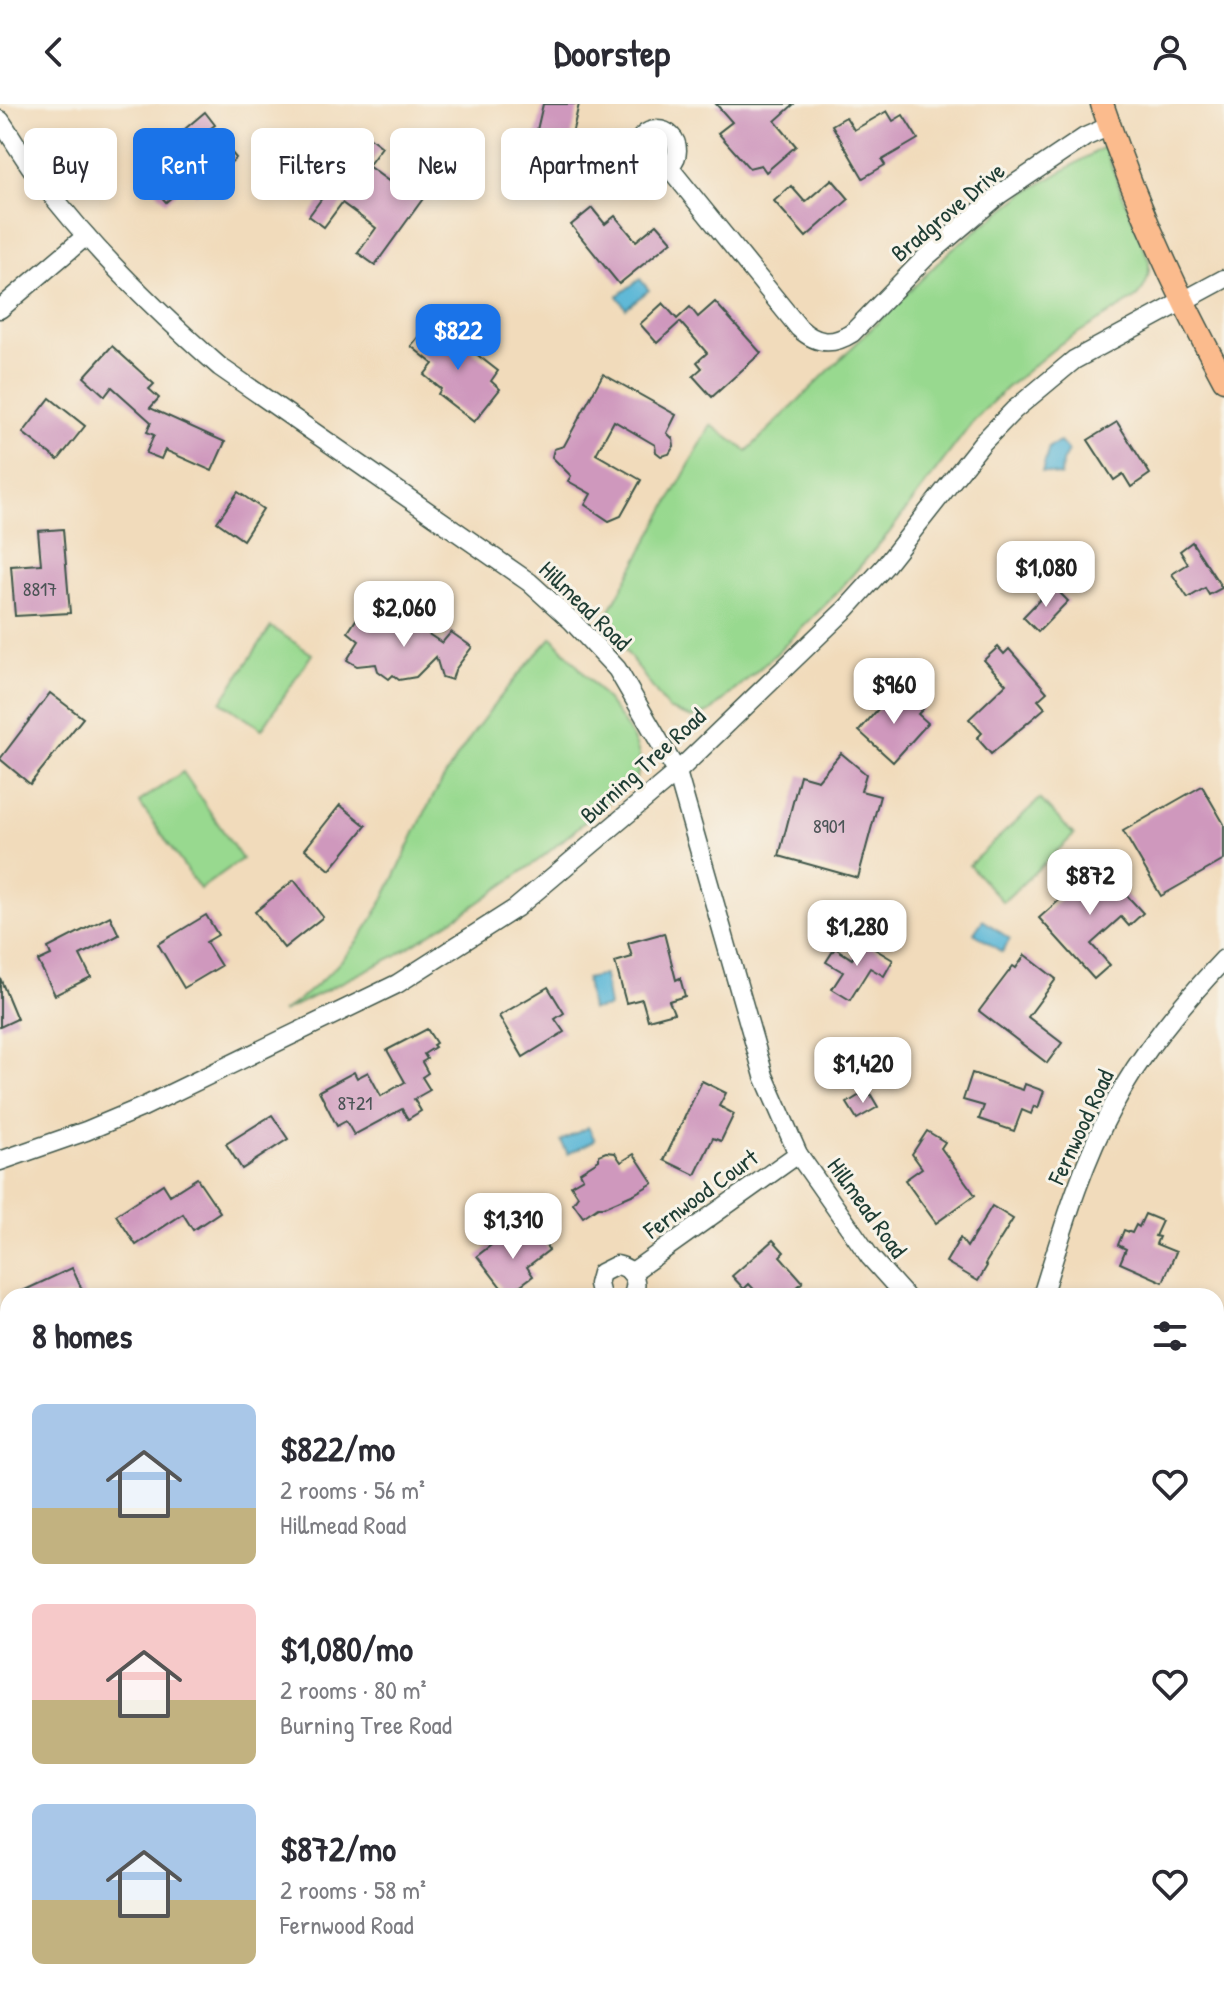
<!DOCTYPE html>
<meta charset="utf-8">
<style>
body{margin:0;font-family:"Patrick Hand",sans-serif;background:#f2f2f3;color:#2b2b33;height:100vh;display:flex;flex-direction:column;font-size:30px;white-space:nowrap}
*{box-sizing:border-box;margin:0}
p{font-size:26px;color:#7c7c81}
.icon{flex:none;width:44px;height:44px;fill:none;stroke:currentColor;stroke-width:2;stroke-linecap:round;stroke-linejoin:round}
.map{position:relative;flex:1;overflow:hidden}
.details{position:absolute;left:0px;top:1184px;width:1224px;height:714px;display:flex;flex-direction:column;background:#fff;border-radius:24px 24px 0 0;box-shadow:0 4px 12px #0003}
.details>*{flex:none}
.banner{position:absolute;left:24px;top:24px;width:800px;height:72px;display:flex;gap:16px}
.price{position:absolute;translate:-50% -68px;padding:0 18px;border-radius:16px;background:#fff;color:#222;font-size:26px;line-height:52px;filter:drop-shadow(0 2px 4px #0008)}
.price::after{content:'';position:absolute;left:50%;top:48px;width:24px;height:18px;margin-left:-12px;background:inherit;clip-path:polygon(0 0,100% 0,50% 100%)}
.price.active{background:#1a73e8;color:#fff}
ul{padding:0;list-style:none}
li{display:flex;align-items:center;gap:24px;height:200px;padding:0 32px}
li span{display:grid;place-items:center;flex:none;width:224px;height:160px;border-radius:12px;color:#555}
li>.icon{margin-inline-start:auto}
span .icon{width:96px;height:96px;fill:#fffc;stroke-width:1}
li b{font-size:34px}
h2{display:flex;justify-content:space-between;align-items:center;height:96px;padding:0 32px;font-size:34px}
.chip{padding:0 28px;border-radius:12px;background:#fff;box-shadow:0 4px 12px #0003;font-size:28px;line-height:72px}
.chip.active{background:#1a73e8;color:#fff}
header{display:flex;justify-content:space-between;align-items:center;height:104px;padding:0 32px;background:#fff;font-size:36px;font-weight:700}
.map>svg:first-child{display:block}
.green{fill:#98d98f;stroke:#5c8b62;stroke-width:2}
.forest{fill:#7ab97a;stroke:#4c7b57;stroke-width:2}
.water{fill:#57b5d6;stroke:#3b7985;stroke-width:2}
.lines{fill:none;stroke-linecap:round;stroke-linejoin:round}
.stream{stroke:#57b5d6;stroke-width:5}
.building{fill:#cf98bd}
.minor-casing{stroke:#3e5548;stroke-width:21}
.major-casing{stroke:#3e5548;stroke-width:25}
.minor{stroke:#fff;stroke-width:18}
.major{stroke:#fbbb8d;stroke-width:22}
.labels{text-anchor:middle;stroke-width:6;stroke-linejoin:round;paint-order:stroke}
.number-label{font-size:20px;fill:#4b5456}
.street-label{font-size:24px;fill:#1f3d34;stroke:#f7f3e8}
</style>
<header><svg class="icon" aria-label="back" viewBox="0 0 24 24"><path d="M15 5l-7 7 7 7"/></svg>Doorstep<svg class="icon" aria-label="person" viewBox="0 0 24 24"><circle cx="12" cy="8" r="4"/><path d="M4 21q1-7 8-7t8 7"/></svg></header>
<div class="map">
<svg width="1224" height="1897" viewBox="0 0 1224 1897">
<rect width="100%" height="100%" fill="#f7f3e8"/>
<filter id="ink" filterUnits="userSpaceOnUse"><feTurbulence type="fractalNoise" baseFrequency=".0125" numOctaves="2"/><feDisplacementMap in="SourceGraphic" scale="16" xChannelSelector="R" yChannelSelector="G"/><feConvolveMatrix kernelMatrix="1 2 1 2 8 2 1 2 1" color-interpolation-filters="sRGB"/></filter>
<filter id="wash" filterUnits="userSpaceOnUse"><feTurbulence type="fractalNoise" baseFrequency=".006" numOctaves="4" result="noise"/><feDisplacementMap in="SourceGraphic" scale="32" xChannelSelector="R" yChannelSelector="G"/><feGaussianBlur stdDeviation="1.8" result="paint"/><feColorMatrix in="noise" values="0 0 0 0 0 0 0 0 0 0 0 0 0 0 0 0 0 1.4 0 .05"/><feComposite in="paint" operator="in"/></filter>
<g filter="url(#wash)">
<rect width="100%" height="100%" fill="#f1dbbb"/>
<g class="green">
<path d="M322,35L344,53L317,89L294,72Z"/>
<path d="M1104,43L1149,157C1150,173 1146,184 1134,195L1060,240L1005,285L972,319L888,430L834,492L776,550L710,608L692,614L668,605L604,517L711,321L747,347L952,145L1025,89Z"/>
<path d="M271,523L312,550L262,625L221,598Z"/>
<path d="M552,533C574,559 633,619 639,651C641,660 639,668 635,676L540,755L468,806L393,853L282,908C318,883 349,853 372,816C397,774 413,727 438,684C470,629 509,579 552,533Z"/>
<path d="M183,668L242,755L200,785L139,698Z"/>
<path d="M1040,695L1074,731L1003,798L969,761Z"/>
</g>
<g class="forest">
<path d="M8,1342V1446L0,1457V1348Z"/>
<path d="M0,1600L8,1604V1659L0,1655Z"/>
<path d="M8,1774V1849L0,1851V1781Z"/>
<path d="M234,1890H388L378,1897H238Z"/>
</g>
<g class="water">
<path d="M640,175L649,186L626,204L617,192Z"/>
<path d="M1060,338L1068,347L1062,358L1061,372L1042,368L1049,343Z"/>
<path d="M983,816L1010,835L1002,848L974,829Z"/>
<path d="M604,871L609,903L591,906L586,875Z"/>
<path d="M588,1023L595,1036L568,1050L561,1037Z"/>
</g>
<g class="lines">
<g class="stream">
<path d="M0,1577L8,1582"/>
<path d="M395,1890L399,1897"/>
</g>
</g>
<g id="blocks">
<g class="building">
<path d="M543,0H579L562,73L528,65Z"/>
<path d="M716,0H794L775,17L796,42L766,68L761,61L749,64L718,29L732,18Z"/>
<path d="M887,7L893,17L903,11L918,35L882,56L885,61L863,74L832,21L846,13L854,26Z"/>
<path d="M205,8L215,21L211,24L236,54L196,90L184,76L198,65L173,35Z"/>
<path d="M354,28L366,37L369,33L382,43L368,62L401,86L417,65L435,78L375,161L358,149L376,124L342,99L324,123L309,112L354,50L344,42Z"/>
<path d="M165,68L180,86L166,98L151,81Z"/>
<path d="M832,75L849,95L806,133L774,97L791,82L805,98Z"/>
<path d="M592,104L605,120L615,112L636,137L657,120L672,137L619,180L571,121Z"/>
<path d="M715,198L761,249L712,293L693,272L702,264L697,258L707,249L680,218L657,239L640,220L663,199L677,215L690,203L698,213Z"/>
<path d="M439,221L498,267L491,277L500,285L474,318L438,290L441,285L424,271L433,260L411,242L426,223L433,229Z"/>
<path d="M112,242L154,280L149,285L159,294L150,304L225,338L212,367L165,346L161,355L146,349L154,331L147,328L151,318L112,283L105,292L84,273Z"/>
<path d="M603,270L676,311L667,329L673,335L674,342L669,350L661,352L656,348L655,341L614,317L596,350L641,376L621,412L609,417L585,401L591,390L568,377L571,372L552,353L554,345L564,342Z"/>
<path d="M50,294L85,322L58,356L23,329Z"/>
<path d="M1117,318L1150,370L1131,383L1123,370L1114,376L1088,336Z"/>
<path d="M238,388L263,405L243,436L217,418Z"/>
<path d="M63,425L70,509L15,512L11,462L41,460L38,427Z"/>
<path d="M1192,438L1222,484L1209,491L1205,484L1188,494L1172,470L1188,460L1180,447Z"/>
<path d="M1053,482L1068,497L1038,528L1023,513Z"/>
<path d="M361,508L385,524L398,510L442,539L451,528L472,543L455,566L452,576L442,573L436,553L416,573L399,576L393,571L389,575L378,567L376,560L357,562L347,556L359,537L348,528Z"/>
<path d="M998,543L1004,550L1009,545L1047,588L1038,596L1045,604L991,650L977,634L982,629L969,615L1006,580L984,556Z"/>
<path d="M50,589L83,614L30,680L0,655Z"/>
<path d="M892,589L904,600L912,595L923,605L918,610L928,619L893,658L859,627Z"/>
<path d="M841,649L866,670L861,687L880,692L858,774L779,752L800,671L818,676Z"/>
<path d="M1202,682L1224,720V756L1161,792L1123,727Z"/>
<path d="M340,701L366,722L330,766L305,745Z"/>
<path d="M1099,761L1143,809L1129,822L1121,813L1091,840L1110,861L1094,875L1039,814Z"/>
<path d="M294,776L323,813L284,844L255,808Z"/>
<path d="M206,811L218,831L206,838L221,862L184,884L158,840Z"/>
<path d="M110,812L119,831L80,851L91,873L55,891L38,857L51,851L48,844Z"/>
<path d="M664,829L676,876L680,874L685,892L669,897L674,909L648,916L642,895L626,899L615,858L632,853L628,839Z"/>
<path d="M863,838L893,856L884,872L870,864L850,896L832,885L843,868L826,858L835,844L852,855Z"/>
<path d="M1025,851L1056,875L1028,913L1062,939L1047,959L979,907L1013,862L1016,864Z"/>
<path d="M0,874L17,915L0,923Z"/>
<path d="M548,883L564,909L555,915L564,928L523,953L499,912Z"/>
<path d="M427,925L436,939L433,941L435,943L424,950L427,955L422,958L428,969L422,973L430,986L414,995L421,1007L408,1015L402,1005L354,1031L346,1017L337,1022L319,987L354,968L357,974L368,968L381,992L405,978L387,946Z"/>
<path d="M972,969L1023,986L1025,980L1044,987L1038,1004L1034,1002L1031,1010L1022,1006L1014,1027L979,1015L984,1002L963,996Z"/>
<path d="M702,977L726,989L719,1002L734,1010L721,1037L713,1034L695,1071L664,1056Z"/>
<path d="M868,986L878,1003L857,1015L847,999Z"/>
<path d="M272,1011L288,1035L242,1065L226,1040Z"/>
<path d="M927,1027L945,1038L941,1044L975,1091L936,1119L905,1076L922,1064L912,1050Z"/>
<path d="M606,1048L615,1049L621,1058L634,1050L653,1079L634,1090L604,1103H598L583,1113L573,1099L578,1092L571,1081L583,1074L580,1068L599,1056V1051Z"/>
<path d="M197,1074L220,1108L193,1126L183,1110L136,1141L116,1111L163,1080L170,1091Z"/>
<path d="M992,1102L1013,1115L985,1160L987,1162L978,1177L946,1158L960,1134L967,1143Z"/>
<path d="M1145,1110L1162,1117L1155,1132L1159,1133L1156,1140L1176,1148L1163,1178L1120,1159L1126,1145L1118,1141L1124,1126L1132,1129L1136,1121L1139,1123Z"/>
<path d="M535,1127L549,1146L527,1163L533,1172L507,1191L477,1152L503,1132L512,1143Z"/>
<path d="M773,1136L784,1148L780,1152L803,1178L787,1192H760L749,1180L744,1185L732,1172Z"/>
<path d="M72,1164L85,1192H12Z"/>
</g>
</g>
</g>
<g filter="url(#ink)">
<use href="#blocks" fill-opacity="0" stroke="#3e5548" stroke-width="2"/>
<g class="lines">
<defs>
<g id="minor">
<path d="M0,16C14,36 26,58 41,77C93,146 156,207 220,263L529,478L572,517L617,565L677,668L764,972L798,1050L870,1153L905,1192"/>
<circle cx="657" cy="46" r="20"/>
<path d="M668,62L799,224C816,240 832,242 852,229L926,153L1000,90L1085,33L1110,22"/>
<path d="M0,205L86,132"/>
<path d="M0,1057L86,1027L143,1003L397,880L516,804L677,668L847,504L885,462L982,339L1014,306L1074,256L1224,175"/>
<path d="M631,1169L798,1050"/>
<path d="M601,1192L598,1180L601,1169L617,1161C633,1164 640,1178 632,1192"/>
<path d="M1042,1192C1062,1128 1081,1061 1113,1002C1142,947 1182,900 1224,855"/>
<path d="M1216,1342L1224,1345"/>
<path d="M834,1890L840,1897"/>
<path d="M802,1897L809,1890"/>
</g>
<path id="major" d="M1102,0C1134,96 1176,188 1224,276"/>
</defs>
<use href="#minor" class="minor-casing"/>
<use href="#major" class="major-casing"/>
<use href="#minor" class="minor"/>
<use href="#major" class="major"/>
</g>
</g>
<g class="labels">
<g class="number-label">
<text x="40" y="492">8817</text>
<text x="829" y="729">8901</text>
<text x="355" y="1006">8721</text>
</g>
<g class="street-label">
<text transform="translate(948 108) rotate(-40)" y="8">Bradgrove Drive</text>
<text transform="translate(585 502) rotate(44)" y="8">Hillmead Road</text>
<text transform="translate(643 662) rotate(-42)" y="8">Burning Tree Road</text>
<text transform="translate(1081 1023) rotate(-65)" y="8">Fernwood Road</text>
<text transform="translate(701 1090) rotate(-36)" y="8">Fernwood Court</text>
<text transform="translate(867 1104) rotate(54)" y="8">Hillmead Road</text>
</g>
</g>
</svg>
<b class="price active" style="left:458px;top:268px">$822</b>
<b class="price" style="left:1046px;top:505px">$1,080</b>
<b class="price" style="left:404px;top:545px">$2,060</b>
<b class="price" style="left:894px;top:622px">$960</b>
<b class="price" style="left:1090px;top:813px">$872</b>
<b class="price" style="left:857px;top:864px">$1,280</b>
<b class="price" style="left:863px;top:1001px">$1,420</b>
<b class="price" style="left:513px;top:1157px">$1,310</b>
<div class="banner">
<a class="chip">Buy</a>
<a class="chip active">Rent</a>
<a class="chip">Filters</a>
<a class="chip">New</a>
<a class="chip">Apartment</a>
</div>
<section class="details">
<h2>8 homes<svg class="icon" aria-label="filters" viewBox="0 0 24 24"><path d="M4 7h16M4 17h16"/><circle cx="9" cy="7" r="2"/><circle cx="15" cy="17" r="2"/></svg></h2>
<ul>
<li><span style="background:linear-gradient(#a9c7e8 65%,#c2b280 0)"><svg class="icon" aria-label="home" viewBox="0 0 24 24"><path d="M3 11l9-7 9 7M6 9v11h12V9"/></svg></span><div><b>$822/mo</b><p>2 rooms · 56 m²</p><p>Hillmead Road</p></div><svg class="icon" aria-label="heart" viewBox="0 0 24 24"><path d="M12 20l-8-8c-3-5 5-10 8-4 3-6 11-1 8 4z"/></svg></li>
<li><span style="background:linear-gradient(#f6c9c9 60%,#c2b280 0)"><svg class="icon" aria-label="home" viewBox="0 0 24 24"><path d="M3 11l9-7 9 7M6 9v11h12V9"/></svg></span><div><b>$1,080/mo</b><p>2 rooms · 80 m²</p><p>Burning Tree Road</p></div><svg class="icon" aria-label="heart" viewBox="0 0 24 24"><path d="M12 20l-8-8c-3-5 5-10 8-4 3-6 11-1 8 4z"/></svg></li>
<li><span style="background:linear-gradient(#a9c7e8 60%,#c2b280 0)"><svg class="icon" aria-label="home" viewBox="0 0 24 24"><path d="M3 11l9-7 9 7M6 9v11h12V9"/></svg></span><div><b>$872/mo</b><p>2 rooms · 58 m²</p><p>Fernwood Road</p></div><svg class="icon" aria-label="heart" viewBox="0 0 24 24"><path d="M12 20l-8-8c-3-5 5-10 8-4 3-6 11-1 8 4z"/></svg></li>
</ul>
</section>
</div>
